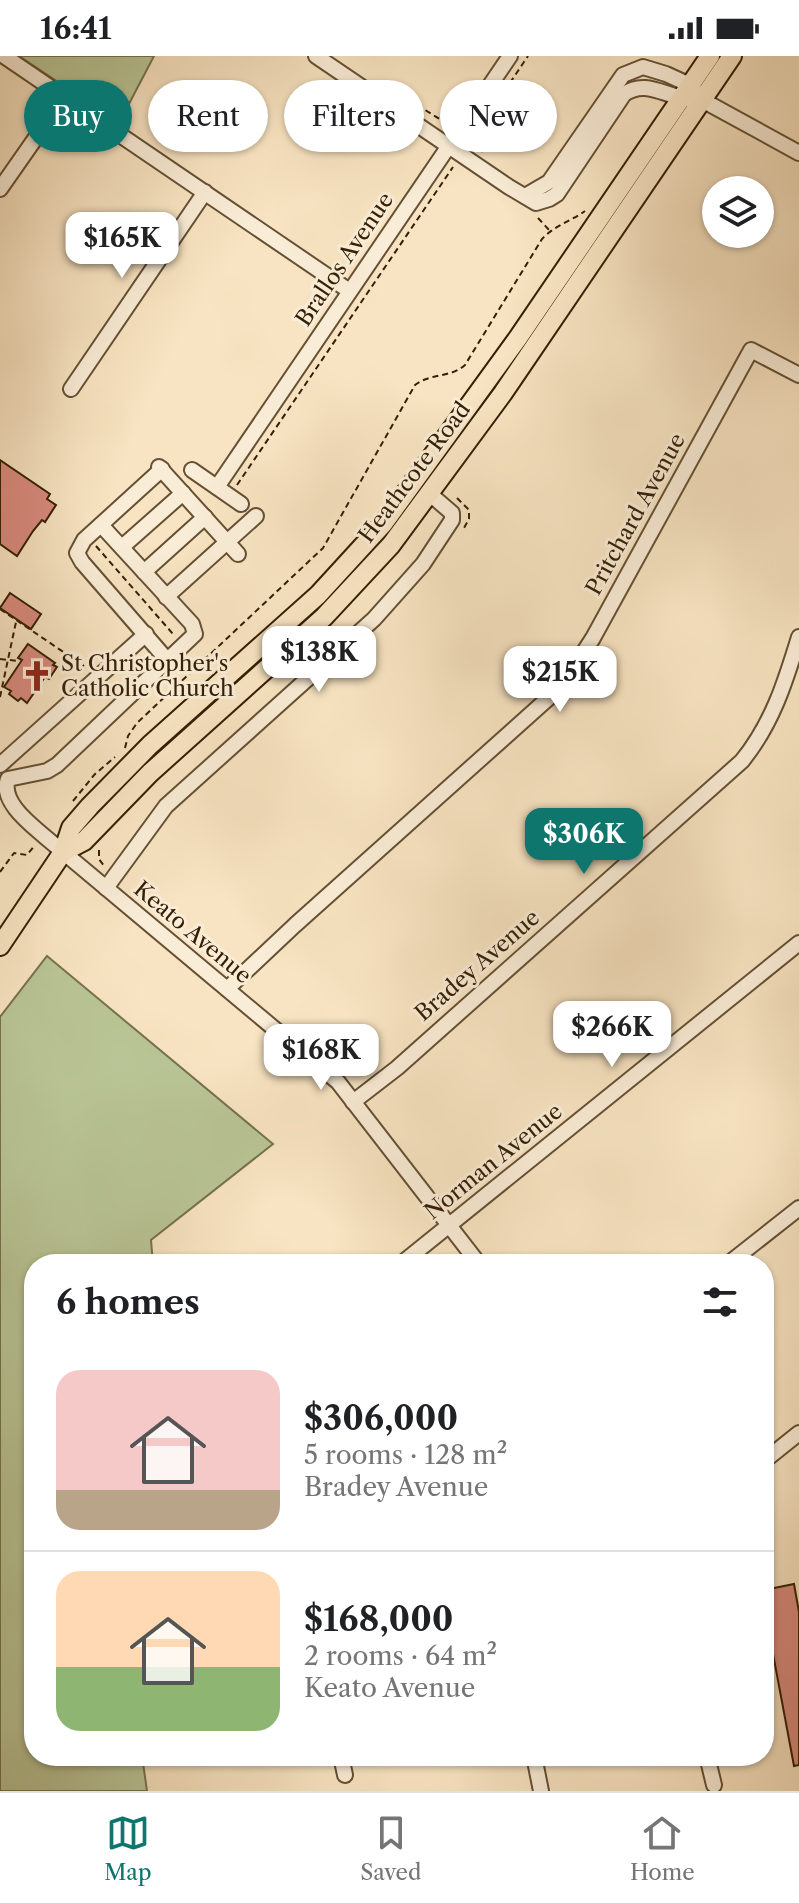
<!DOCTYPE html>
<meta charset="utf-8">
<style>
body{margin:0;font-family:"Libre Caslon Text",serif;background:#f2f2f2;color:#202124;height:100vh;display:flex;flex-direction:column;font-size:30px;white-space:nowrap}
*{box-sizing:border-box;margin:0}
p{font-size:26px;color:#757577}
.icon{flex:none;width:44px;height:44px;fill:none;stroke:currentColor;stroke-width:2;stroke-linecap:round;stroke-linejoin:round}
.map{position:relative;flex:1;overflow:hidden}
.sheet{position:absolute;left:24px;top:1198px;width:750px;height:512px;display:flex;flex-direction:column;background:#fff;border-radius:32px;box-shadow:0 2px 6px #0004}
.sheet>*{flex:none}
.hud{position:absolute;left:24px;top:24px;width:752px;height:72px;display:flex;gap:16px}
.fabs{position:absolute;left:702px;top:120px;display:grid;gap:16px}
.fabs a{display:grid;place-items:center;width:72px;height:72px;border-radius:50%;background:#fff;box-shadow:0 2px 6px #0004;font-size:40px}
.price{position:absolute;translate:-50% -68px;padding:0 18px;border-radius:16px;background:#fff;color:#222;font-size:26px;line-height:52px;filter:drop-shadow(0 2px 4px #0008)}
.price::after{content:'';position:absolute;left:50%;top:48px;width:24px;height:18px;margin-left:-12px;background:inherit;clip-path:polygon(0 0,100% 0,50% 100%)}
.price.current{background:#0f766e;color:#fff}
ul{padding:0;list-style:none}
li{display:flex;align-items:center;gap:24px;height:200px;padding:0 32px}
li+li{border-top:2px solid #e0e0e0}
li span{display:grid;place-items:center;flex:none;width:224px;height:160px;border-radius:24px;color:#555}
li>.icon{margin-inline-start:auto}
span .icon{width:96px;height:96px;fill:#fffc;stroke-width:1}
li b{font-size:34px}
h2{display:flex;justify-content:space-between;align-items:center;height:96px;padding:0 32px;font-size:34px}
.chip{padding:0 28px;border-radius:36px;background:#fff;box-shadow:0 2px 6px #0004;font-size:28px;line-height:72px}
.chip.current{background:#0f766e;color:#fff}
.status{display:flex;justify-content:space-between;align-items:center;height:56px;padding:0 40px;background:#fff;direction:ltr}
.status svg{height:22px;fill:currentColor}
.tab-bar{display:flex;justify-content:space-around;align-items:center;height:112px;border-top:2px solid #e0e0e0;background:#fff;font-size:22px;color:#757577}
.tab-bar a{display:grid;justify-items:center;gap:4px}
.tab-bar .current{color:#0f766e}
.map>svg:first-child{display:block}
.green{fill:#b9c596;stroke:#76724e;stroke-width:2}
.building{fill:#d98b7f;stroke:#341f05;stroke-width:2}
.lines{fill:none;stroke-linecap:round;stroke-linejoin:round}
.minor-casing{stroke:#655034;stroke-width:18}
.major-casing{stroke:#341f05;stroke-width:22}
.path{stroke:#341f05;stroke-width:2;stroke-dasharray:6 4;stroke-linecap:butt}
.minor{stroke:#faedd7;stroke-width:14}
.major{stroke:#f8e4c2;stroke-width:18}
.labels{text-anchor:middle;stroke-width:6;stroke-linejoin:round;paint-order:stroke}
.street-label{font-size:22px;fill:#341f05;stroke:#faedd7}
.poi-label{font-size:22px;fill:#341f05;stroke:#faedd7;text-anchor:start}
</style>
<div class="status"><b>16:41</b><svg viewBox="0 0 49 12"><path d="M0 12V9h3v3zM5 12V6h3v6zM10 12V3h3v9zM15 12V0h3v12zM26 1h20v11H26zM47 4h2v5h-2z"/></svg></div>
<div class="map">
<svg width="799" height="1735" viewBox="0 0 799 1735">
<rect width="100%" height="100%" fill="#f8e4c2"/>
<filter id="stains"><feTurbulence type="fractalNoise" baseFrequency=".0025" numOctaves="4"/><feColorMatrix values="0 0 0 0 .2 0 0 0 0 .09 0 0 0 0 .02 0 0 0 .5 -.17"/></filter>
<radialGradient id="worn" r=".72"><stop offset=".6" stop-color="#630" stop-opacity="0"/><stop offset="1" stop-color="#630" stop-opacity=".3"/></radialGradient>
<g class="green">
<path d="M19,0H154L119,67Z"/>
<path d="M47,900L273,1088L151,1184L153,1208H34V1700H142L147,1735H0V961Z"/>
</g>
<g class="building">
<path d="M0,404L50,438L47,443L56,449L45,466L42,464L33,475L17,500L0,488Z"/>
<path d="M10,537L41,558L31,573L0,552Z"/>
<path d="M28,588L55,607L53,609L57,611L49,623L45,621L27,647L21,642L18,645L9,638L11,635L4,631L22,604L18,602Z"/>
<path d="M794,1528L799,1556V1709L794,1710L764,1550V1534Z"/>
</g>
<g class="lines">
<defs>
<g id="minor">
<path d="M4,0L348,234"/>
<path d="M316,0L509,131L536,147L549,143L557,138L624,38C646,23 664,40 688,43"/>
<path d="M0,133L65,40"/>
<path d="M525,140L549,126L623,19L643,11L666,18L690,29L704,45L799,97"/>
<path d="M71,333L205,136"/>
<path d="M159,411L238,498"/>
<path d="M162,413L84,484L77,497L82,506L168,605"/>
<path d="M192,414L241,448"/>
<path d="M217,431L510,0"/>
<path d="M101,469L192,568L195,578L57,709L47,715L8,723C0,745 29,767 44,780L338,1026L479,1208"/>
<path d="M122,491L183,437"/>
<path d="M144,516L205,461"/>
<path d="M166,541L256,460"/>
<path d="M0,709L146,578"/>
<path d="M106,832L166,750L374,563L423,508L452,464V457L430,438"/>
<path d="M227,933L295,869L562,630L593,582L751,294L799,319"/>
<path d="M353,1046L397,1012L742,705C772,668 785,627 799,581"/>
<path d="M401,1208L799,887"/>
<path d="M728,1208L799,1152"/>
<path d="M764,1405L799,1377"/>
<path d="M341,1700L345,1719"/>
<path d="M534,1700L541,1735"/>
<path d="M707,1700L714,1729"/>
</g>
<g id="major">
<path d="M63,796L84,785L150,717L324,561L391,489L503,337L732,0"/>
<path d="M0,890L63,796L71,772L90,750L150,689L318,539L383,468L518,282L710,0"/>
</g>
</defs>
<use href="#minor" class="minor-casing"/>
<use href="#major" class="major-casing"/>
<g class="path">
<path d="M417,49L446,67"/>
<path d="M471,85L528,0"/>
<path d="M470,86L483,96"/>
<path d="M538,162L550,175"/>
<path d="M237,429L453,111"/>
<path d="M457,442L469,454V463L464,472"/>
<path d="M96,490L173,578"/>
<path d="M0,553L84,610"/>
<path d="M0,603L18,605"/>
<path d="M0,641L16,566"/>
<path d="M125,692L128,680L137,667L323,492L415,329C430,317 451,322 465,309L542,183C554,170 571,165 585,155"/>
<path d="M73,745L95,718L115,701"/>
<path d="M99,794V803L104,810"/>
<path d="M0,816L14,797L27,799L35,789"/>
</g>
<use href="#minor" class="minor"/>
<use href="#major" class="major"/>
</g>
<defs>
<symbol id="church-bare" viewBox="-9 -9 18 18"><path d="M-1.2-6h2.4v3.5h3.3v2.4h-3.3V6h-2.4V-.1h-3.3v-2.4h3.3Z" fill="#8f2418" stroke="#faedd7" stroke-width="2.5" paint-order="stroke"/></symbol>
</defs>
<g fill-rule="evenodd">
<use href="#church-bare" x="15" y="598" width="44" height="44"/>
</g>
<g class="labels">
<g class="street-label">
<text transform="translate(344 203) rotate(-56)" y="8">Brallos Avenue</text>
<text transform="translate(414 416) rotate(-53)" y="8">Heathcote Road</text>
<text transform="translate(635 458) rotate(-61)" y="8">Pritchard Avenue</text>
<text transform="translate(193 876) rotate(40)" y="8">Keato Avenue</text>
<text transform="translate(477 909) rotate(-41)" y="8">Bradey Avenue</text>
<text transform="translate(493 1105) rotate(-39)" y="8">Norman Avenue</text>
</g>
<g class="poi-label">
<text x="61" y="615">St Christopher's<tspan x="61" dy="25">Catholic Church</tspan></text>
</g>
</g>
<rect width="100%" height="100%" filter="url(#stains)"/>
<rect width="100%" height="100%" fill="url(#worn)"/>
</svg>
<div class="fabs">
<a><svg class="icon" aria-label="layers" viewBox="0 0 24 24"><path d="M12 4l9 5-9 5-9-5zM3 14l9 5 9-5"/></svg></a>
</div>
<b class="price" style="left:122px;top:224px">$165K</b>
<b class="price" style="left:319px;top:638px">$138K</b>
<b class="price" style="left:560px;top:658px">$215K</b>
<b class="price current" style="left:584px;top:820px">$306K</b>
<b class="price" style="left:612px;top:1013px">$266K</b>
<b class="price" style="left:321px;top:1036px">$168K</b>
<div class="hud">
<a class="chip current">Buy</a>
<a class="chip">Rent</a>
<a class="chip">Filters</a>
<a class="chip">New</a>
</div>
<section class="sheet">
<h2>6 homes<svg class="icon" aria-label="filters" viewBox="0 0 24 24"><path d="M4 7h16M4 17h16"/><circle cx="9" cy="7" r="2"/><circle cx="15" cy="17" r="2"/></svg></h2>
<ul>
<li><span style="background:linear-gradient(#f6c9c9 75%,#b9a48a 0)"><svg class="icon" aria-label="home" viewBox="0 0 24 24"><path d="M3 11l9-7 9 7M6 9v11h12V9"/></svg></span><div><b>$306,000</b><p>5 rooms · 128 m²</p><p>Bradey Avenue</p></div></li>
<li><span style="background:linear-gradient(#ffd9b3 60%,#8fb573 0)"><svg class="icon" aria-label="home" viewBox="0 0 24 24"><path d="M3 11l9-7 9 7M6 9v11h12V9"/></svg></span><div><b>$168,000</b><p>2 rooms · 64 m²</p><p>Keato Avenue</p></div></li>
</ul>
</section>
</div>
<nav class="tab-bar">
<a class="current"><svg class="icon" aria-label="map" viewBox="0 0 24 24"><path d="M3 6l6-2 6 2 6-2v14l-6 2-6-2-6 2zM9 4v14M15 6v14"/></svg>Map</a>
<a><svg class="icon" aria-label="saved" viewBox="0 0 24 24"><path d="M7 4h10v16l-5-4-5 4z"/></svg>Saved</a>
<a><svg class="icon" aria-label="home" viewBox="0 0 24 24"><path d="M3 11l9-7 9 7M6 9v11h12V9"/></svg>Home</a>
</nav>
